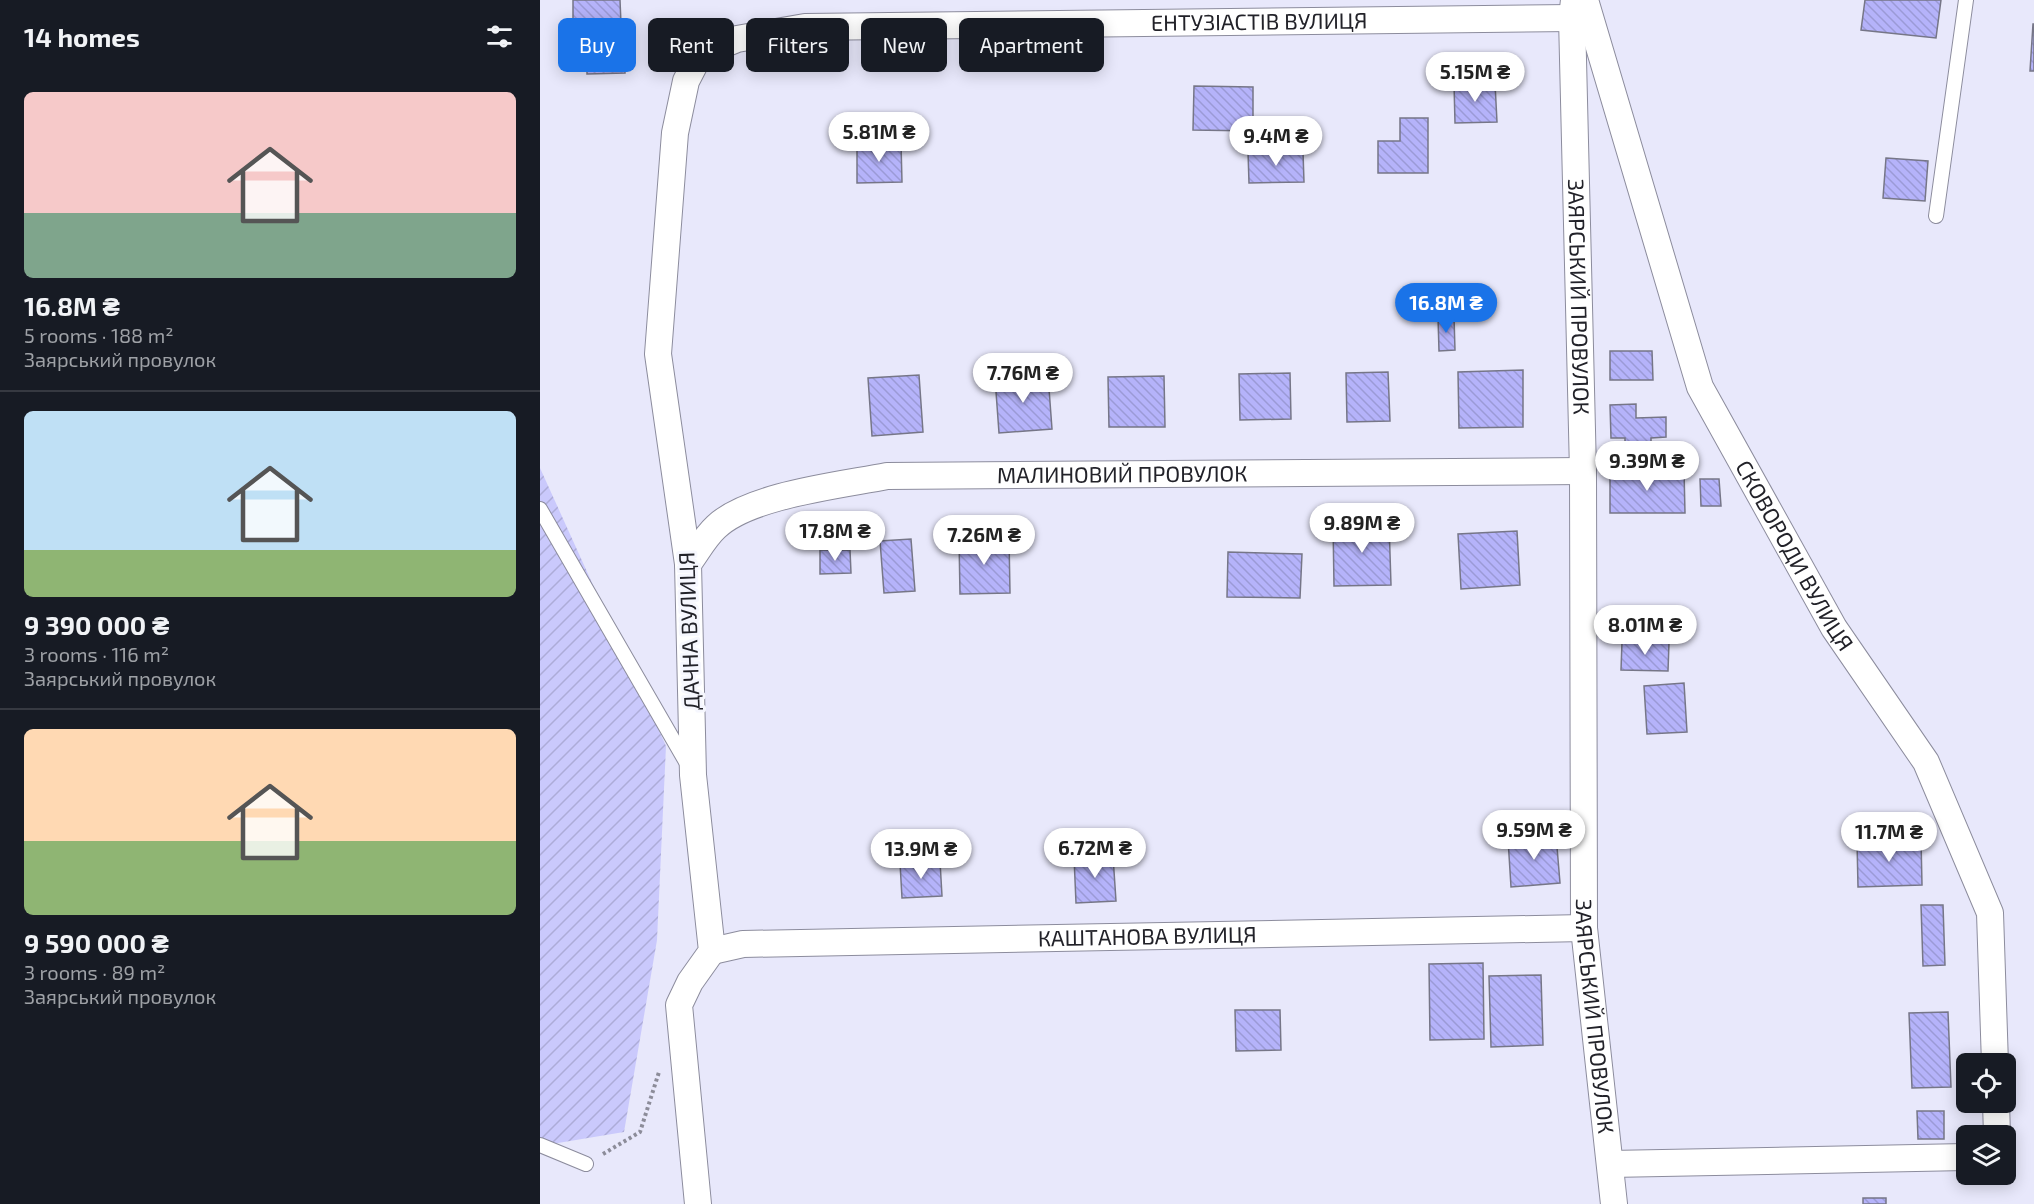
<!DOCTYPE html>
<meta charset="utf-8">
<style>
body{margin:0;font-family:"Exo 2",sans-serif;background:#20242c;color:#f1f3f6;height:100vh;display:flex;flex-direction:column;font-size:22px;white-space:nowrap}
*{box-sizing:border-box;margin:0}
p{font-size:20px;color:#9ea1a6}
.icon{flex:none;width:33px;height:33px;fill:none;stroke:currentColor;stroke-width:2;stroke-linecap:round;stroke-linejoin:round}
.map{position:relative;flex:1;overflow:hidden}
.side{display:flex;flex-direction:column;background:#171b24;width:540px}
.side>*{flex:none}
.top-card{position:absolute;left:18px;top:18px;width:570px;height:54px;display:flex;gap:12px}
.buttons{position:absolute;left:1416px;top:1053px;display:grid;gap:12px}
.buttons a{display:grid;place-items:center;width:60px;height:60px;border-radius:9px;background:#171b24;box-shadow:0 3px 15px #0003;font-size:30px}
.price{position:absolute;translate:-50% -51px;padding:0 14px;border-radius:21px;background:#fff;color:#222;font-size:20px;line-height:39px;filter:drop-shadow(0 2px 3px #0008)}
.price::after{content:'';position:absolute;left:50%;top:36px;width:18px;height:14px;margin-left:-9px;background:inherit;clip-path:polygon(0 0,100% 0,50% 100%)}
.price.on{background:#1a73e8;color:#fff}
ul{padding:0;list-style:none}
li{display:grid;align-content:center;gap:12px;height:318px;padding:0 24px}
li+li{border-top:2px solid #363941}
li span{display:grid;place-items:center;height:186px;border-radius:9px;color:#555}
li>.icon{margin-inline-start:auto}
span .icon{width:108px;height:108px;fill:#fffc;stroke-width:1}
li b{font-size:26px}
h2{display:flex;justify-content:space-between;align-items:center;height:72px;padding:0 24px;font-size:26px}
.pill{padding:0 21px;border-radius:9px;background:#171b24;box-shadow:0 3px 15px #0003;font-size:21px;line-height:54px}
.pill.on{background:#1a73e8;color:#fff}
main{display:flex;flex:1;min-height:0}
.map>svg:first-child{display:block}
.garden{fill:url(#garden-furrows)}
.building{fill:url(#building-back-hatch);stroke:#767687;stroke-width:1.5}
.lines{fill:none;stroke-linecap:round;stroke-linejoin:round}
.service-casing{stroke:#8c8c9d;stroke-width:16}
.minor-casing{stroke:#8c8c9d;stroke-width:28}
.path{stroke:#8c8c99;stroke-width:4;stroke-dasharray:3 3;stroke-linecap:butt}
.service{stroke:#fff;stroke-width:14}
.minor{stroke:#fff;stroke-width:26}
.labels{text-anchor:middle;stroke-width:6;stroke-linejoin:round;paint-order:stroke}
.street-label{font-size:22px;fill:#222229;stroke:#f6f7fe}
</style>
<main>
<section class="side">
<h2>14 homes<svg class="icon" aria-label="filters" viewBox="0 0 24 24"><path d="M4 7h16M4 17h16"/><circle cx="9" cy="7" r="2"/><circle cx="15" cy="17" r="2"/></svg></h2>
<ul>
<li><span style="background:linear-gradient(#f6c9c9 65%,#7fa58c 0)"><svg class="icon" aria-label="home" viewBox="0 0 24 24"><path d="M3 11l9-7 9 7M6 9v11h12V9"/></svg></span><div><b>16.8M ₴</b><p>5 rooms · 188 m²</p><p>Заярський провулок</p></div></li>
<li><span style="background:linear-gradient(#bfe0f5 75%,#8fb573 0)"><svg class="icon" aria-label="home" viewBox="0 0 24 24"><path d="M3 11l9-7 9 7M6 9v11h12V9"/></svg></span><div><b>9 390 000 ₴</b><p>3 rooms · 116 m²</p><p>Заярський провулок</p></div></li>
<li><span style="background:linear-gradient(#ffd9b3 60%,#8fb573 0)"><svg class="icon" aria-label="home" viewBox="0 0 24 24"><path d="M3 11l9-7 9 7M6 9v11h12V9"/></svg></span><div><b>9 590 000 ₴</b><p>3 rooms · 89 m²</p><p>Заярський провулок</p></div></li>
</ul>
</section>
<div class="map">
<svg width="1494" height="1204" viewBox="0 0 1494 1204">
<defs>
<pattern id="garden-furrows" width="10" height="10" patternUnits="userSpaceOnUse" patternTransform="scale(1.5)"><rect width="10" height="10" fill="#cac9fc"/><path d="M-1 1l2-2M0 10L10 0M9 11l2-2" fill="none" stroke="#adacd8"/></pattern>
<pattern id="building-back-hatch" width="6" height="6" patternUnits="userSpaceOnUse" patternTransform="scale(1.5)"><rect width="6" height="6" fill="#b5b3fa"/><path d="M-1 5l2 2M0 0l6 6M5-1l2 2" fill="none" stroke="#9b9ad6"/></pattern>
</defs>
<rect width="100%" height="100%" fill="#e8e8fb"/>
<path class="garden" d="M0,468L126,746L117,940L84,1132L0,1146Z"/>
<g class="building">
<path d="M33,0H80L81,24H33Z"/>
<path d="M1325,0H1401L1396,38L1321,30Z"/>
<path d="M1493,24H1494V71H1490Z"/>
<path d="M47,45H85V73L47,74Z"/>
<path d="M955,83L957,122L915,123L914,84Z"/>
<path d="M654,86L713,87V131L653,130Z"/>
<path d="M860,118H888V173H838V141H860Z"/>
<path d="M361,143L362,182L317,183V144Z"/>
<path d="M708,152H763L764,182L709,183Z"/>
<path d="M1346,158L1388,161L1385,201L1343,198Z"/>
<path d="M898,317H914L915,350L899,351Z"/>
<path d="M1070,351H1112L1113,380H1070Z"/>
<path d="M983,370V427L919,428L918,372Z"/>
<path d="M848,372L850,421L807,422L806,373Z"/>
<path d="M750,373L751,419L700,420L699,374Z"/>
<path d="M379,375L383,432L332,436L328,378Z"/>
<path d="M508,375L512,429L459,433L455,378Z"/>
<path d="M624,376L625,427H569L568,377Z"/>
<path d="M1096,404V418L1126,417V437L1111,438V447H1085V438H1071L1070,405Z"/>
<path d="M1070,470H1144L1145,513H1070Z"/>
<path d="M1160,479H1179L1181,506H1161Z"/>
<path d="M849,522L851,585L794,586L793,523Z"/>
<path d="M977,531L980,585L921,589L918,534Z"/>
<path d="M469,538L470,593L420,594L419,539Z"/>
<path d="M371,539L375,591L344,593L340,541Z"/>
<path d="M280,550H310L311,573L280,574Z"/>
<path d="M688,552L762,554L760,598L687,597Z"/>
<path d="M1082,642L1129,643L1128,671L1081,670Z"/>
<path d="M1144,683L1147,732L1107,734L1104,686Z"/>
<path d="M1016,835L1020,883L971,887L968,839Z"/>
<path d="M1381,839L1382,885L1318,887L1317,841Z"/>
<path d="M573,856L576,901L536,903L534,857Z"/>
<path d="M400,861L402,896L362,898L360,863Z"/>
<path d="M1381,905H1403L1405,965L1383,966Z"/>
<path d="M943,963L944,1039L890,1040L889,964Z"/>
<path d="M1001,975L1003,1045L951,1047L949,976Z"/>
<path d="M695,1010H740L741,1050L696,1051Z"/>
<path d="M1408,1012L1411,1087L1372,1088L1369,1013Z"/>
<path d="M1377,1111H1404V1139H1378Z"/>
<rect x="1323" y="1198" width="23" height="6"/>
</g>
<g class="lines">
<defs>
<g id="service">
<path d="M1396,216L1426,0"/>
<path d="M0,509L149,767"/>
<path d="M0,1145L46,1164"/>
</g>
<g id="minor">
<path id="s1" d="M1034,0L1032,18L1043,471L1044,928L1074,1204"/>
<path id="s2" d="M1045,0L1160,387L1294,628L1386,762L1450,913L1455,1064"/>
<path id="s3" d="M148,564C157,552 165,537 176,527C209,495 302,485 347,476L1043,471"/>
<path id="s4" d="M172,951L203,944L1044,928"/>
<path d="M1456,1102L1457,1136"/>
<path d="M1070,1164L1426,1157"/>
<path id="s5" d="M158,1204L139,1005L150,982L172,951L153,775L148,564L118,354L135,133L146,81L160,54L197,39L265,27L1032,18"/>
</g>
</defs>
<use href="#service" class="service-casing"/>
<use href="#minor" class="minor-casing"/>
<path class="path" d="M63,1154L100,1132L119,1072"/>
<use href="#service" class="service"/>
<use href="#minor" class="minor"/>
</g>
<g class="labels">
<g class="street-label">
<text dy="8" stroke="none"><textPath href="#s5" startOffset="1732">ЕНТУЗІАСТІВ ВУЛИЦЯ</textPath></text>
<text dy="8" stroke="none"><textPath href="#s1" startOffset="297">ЗАЯРСЬКИЙ ПРОВУЛОК</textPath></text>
<text dy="8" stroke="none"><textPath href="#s3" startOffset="462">МАЛИНОВИЙ ПРОВУЛОК</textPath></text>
<text dy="8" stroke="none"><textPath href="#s2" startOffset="597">СКОВОРОДИ ВУЛИЦЯ</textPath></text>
<text transform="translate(149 631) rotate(-92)" y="8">ДАЧНА ВУЛИЦЯ</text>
<text dy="8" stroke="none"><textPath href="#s4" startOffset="436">КАШТАНОВА ВУЛИЦЯ</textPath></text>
<text dy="8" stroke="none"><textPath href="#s1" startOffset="1017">ЗАЯРСЬКИЙ ПРОВУЛОК</textPath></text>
</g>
</g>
</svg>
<div class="buttons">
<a><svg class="icon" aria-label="locate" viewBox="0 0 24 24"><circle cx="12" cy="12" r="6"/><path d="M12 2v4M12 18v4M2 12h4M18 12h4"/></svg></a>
<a><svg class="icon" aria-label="layers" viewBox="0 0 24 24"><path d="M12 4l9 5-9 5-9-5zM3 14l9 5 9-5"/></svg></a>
</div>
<b class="price" style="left:935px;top:103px">5.15M ₴</b>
<b class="price" style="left:339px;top:163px">5.81M ₴</b>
<b class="price" style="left:736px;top:167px">9.4M ₴</b>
<b class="price on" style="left:906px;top:334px">16.8M ₴</b>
<b class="price" style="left:483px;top:404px">7.76M ₴</b>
<b class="price" style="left:1107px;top:492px">9.39M ₴</b>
<b class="price" style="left:822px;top:554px">9.89M ₴</b>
<b class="price" style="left:295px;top:562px">17.8M ₴</b>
<b class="price" style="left:444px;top:566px">7.26M ₴</b>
<b class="price" style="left:1105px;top:656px">8.01M ₴</b>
<b class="price" style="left:994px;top:861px">9.59M ₴</b>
<b class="price" style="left:1349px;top:863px">11.7M ₴</b>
<b class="price" style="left:555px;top:879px">6.72M ₴</b>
<b class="price" style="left:381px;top:880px">13.9M ₴</b>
<div class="top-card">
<a class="pill on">Buy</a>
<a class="pill">Rent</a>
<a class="pill">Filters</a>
<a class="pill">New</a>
<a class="pill">Apartment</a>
</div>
</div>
</main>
